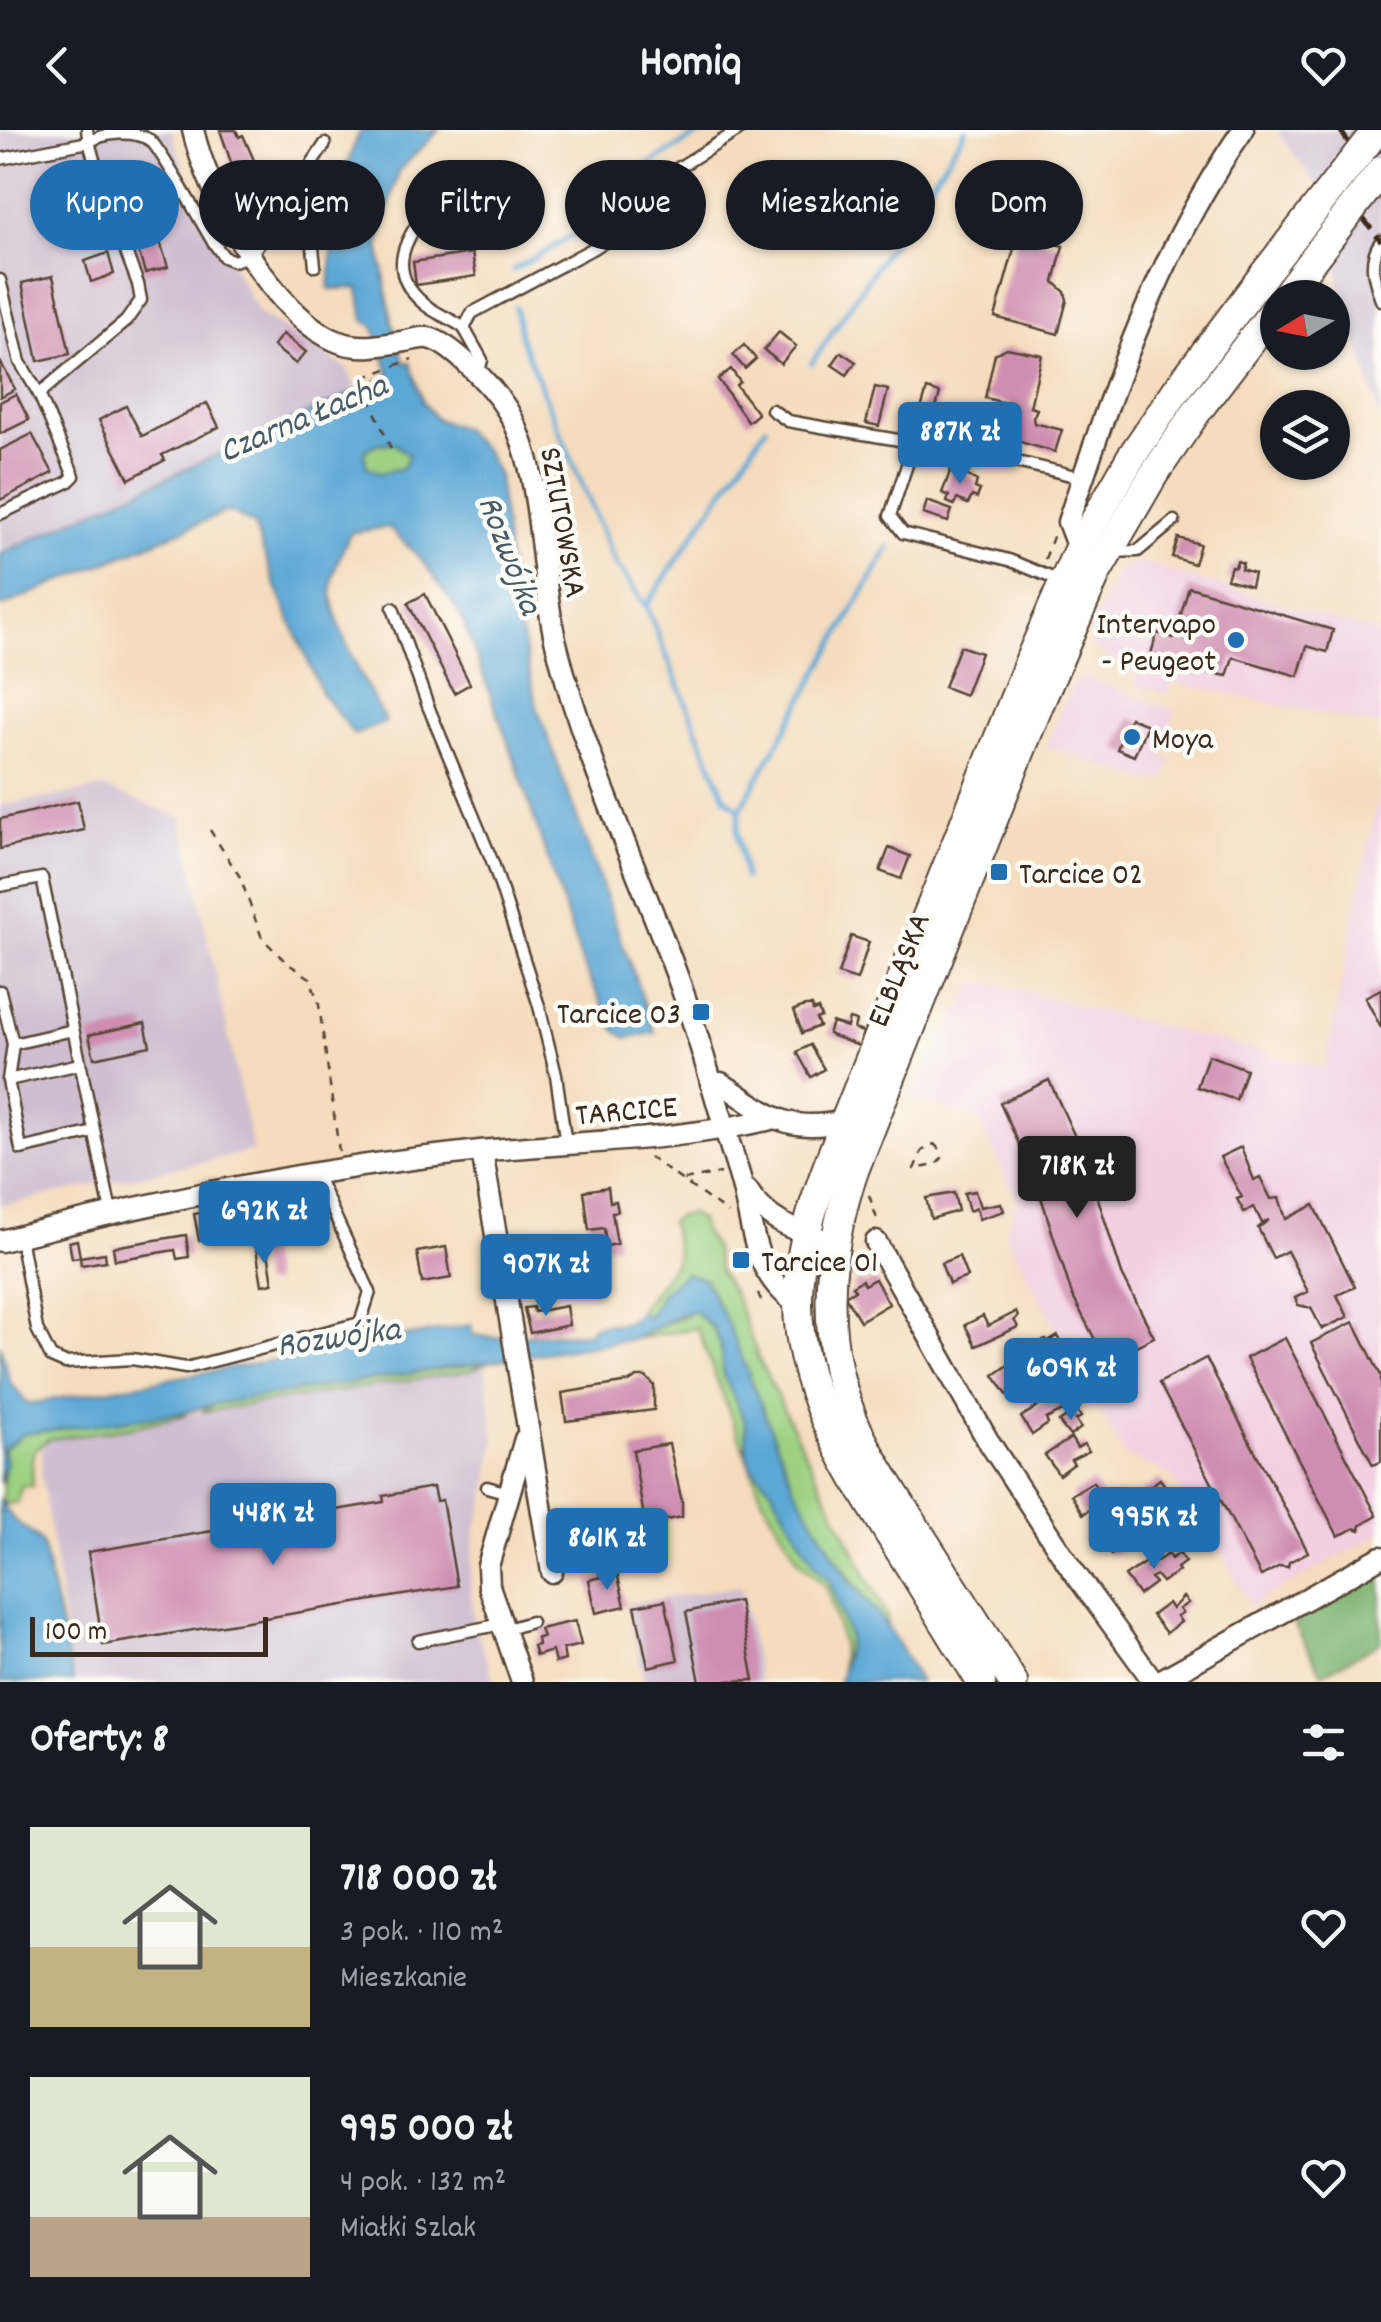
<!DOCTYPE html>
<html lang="pl">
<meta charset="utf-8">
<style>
body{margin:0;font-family:Dekko,sans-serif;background:#242831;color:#f1f3f6;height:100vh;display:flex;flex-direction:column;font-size:38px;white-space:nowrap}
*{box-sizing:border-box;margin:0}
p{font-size:32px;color:#9ea1a6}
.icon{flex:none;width:55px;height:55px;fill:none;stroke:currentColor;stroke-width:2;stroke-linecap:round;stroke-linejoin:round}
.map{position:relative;height:1552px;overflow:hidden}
.panel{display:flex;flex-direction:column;background:#171b24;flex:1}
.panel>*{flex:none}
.banner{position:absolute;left:30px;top:30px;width:1322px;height:90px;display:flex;gap:20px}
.needle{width:65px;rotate:260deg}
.tools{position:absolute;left:1260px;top:150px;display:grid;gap:20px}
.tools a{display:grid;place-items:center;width:90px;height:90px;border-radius:50%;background:#171b24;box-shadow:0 2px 8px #0004;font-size:50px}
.scale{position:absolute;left:30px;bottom:25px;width:238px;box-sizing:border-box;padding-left:10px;border:5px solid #3b2a1e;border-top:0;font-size:28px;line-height:35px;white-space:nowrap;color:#3b2a1e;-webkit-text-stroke:8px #fdfcf7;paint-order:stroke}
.price{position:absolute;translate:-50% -85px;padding:0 22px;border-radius:10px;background:#1f6fb2;color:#fff;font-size:32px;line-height:65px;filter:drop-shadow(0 2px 5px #0008)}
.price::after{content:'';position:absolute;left:50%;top:60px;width:30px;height:22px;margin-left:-15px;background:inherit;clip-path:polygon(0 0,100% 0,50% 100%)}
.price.selected{background:#222;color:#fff}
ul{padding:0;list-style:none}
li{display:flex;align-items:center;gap:30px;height:250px;padding:0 30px}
li span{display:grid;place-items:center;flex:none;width:280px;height:200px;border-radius:0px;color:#555}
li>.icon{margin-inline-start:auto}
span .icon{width:120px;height:120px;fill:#fffc;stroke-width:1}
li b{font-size:42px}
h2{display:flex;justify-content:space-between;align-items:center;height:120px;padding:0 30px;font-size:42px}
.tag{padding:0 35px;border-radius:45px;background:#171b24;box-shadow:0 2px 8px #0004;font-size:35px;line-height:90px}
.tag.selected{background:#1f6fb2;color:#fff}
header{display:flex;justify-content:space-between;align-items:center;height:130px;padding:0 30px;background:#171b24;font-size:45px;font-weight:700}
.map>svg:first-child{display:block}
.built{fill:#f1d0e2}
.industrial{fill:#cebed0}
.green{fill:#9cd182;stroke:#6c7e50;stroke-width:2.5}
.forest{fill:#7db370;stroke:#5c6e47;stroke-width:2.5}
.water{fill:#5ca8d5;stroke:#4c697a;stroke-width:2.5;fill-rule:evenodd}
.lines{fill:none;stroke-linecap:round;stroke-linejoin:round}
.stream{stroke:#5ca8d5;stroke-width:5}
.building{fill:#cf8db1}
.lane-casing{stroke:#574536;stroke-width:15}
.street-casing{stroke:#574536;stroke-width:25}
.secondary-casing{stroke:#574536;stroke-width:32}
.path{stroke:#574536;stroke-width:2.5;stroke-dasharray:8 8;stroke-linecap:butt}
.lane{stroke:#fff;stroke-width:10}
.street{stroke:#fff;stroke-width:20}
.secondary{stroke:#fff;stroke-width:28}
.rail{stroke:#3b2a1e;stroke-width:5;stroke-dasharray:15 8;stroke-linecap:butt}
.secondary-bridge-casing{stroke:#574536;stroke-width:32;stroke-linecap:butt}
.secondary-bridge{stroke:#fff;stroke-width:28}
.poi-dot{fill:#1f6fb2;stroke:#fdfcf7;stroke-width:4}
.labels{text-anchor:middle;stroke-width:9;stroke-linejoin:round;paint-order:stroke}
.street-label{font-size:32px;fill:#3b2a1e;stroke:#fdfcf7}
.poi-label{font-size:32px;fill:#3b2a1e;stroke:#fdfcf7;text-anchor:start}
.water-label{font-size:35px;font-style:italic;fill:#485c67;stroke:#fdfcf7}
</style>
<header><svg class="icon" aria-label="back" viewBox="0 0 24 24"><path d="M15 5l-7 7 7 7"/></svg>Homiq<svg class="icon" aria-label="heart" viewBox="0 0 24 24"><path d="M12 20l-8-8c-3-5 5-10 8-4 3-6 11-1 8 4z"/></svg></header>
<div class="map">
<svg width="1381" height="1552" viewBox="0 0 1381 1552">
<rect width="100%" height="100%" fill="#fdfcf7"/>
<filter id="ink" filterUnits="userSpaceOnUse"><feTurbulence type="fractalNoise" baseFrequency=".01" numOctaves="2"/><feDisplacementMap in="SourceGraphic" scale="20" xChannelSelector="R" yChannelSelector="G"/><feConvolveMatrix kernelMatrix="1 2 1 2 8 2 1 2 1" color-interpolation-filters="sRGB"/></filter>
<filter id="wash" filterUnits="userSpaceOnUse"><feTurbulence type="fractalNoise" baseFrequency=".0048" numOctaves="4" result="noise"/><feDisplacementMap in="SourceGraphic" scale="40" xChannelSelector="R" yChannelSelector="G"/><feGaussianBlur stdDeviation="2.25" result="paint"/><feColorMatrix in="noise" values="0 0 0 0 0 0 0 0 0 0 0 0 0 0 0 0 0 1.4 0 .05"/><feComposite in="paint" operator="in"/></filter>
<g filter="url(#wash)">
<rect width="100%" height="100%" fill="#f4dcbd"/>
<g class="built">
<path d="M1141,432L1381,504V596L1172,552L1169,564L1135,556L1137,545L1091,516L1090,499L1119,439Z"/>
<path d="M1087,548L1176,581L1161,625L1172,630L1164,650L1149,652L1046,616L1073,553Z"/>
<path d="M1381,651V1403L1250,1476L1221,1419L1170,1345L1124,1325L1005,1103L1017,1071L978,989L910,967L976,850L1325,938Z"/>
</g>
<g class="industrial">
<path d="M0,0H171L191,57L258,183L347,238L356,261L0,424Z"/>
<path d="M1281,0H1381V290L1340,153L1328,81L1332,75L1278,3Z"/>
<path d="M104,658L182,688L253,1021L0,1076V676Z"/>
<path d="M485,1235L495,1311L486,1368L475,1402L470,1450L474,1491L494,1552H73L41,1340L42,1318L49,1309L128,1298L185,1285L468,1241Z"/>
<path d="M741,1456L759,1552H645L626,1474Z"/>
</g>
<g class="green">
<path d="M393,313L409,325L403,338L380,343L366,336L364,321L376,314Z"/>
<path d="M691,1084L700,1090L703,1101L714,1118L719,1141L735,1166L759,1230L887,1487L888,1497C852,1453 819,1406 793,1355C760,1288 739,1215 705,1149L663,1161L647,1187L639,1182C646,1167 676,1138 677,1126C677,1116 672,1102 670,1092L677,1086Z"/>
<path d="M694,1181L714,1200L720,1214L724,1247L745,1291L747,1325L751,1336L771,1358L815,1435L830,1451L849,1509L841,1539L842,1513L827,1458L799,1431L762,1367L697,1198L634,1209Z"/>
<path d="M489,1232L468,1241L202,1282L214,1274Z"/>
<path d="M182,1281L185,1285L128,1298L49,1309L36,1319L32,1327L33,1356H21L18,1372L3,1374C0,1354 8,1341 3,1319L24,1304Z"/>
</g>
<path class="forest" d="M1381,1442V1512L1322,1544L1293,1492Z"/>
<g class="water">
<path d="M361,0H439L399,41L379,115L392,191L404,233L410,232L423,272L436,289L462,298L486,322L498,346L511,456L537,577L655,903L627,908L615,900L583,835L514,628L460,483L421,429L389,397L350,403C344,418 333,438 332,454C329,491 368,560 386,592L354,605L321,562L275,454L254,395L228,381L0,477V424L390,246L374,196L364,191L359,158L329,159C333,111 339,42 361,0ZM393,313L409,325L403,338L380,343L366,336L364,321L376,314Z"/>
<path d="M686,1143L704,1149L728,1194L794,1356L847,1447L888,1497L920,1552H839L849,1508L830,1451L815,1435L771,1358L751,1336L747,1325L745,1291L724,1247L720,1214L714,1199L694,1181L683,1183L634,1209L214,1274L188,1282L24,1304L3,1319L6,1334L0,1354V1214L10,1252L28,1274L471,1195L473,1205C507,1211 524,1204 557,1203C569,1203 577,1205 590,1202L592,1196C611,1191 625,1200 639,1182L648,1187L663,1161Z"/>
<path d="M0,1368C14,1398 24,1393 42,1413L73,1552H0Z"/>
</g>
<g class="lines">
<g class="stream">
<path d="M513,140L581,101L598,65L706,0"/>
<path d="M515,177L521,209L614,431L646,476L725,667L740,680L737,701L745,748"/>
<path d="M812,233L966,0"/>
<path d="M646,476L766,297"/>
<path d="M740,680L889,417"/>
</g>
</g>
<g id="blocks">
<g class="building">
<path d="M220,0H236L239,7L243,5L260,44L238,53Z"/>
<path d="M134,33L138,58L111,63L107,38Z"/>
<path d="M150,80L168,137L145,143L128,87Z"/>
<path d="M1018,104L1063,116L1054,152L1065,162L1067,170L1058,204L995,187Z"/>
<path d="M108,123L114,144L91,152L85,131Z"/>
<path d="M472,123L476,146L416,155L413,132Z"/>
<path d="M53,146L70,224L38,231L22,153Z"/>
<path d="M779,202L796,216L781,234L764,220Z"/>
<path d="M283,204L306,222L296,234L273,216Z"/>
<path d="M744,215L756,229L745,239L733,225Z"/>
<path d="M1007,218L1042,225L1030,277L1037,279L1033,288L1034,293L1062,300L1055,322L1006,308L1011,287L1010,274L985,268L995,224Z"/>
<path d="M841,222L856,232L847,245L832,235Z"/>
<path d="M0,231L15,259L0,267Z"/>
<path d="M731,239L740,252L736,255L758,284L748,292L718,249Z"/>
<path d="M875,257L888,260L879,296L866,293Z"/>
<path d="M927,259L940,263L929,303L915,299Z"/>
<path d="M16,264L29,290L0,304V272Z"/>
<path d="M207,273L219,297L162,325L165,330L129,349L99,290L126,276L142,306Z"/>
<path d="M32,304L53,343L0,370V320Z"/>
<path d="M952,337L977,351L975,358L980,360L977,368L972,366L968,374L957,369L954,375L947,372L949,366L942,363Z"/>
<path d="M927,371L952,380L948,392L923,384Z"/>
<path d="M1178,408L1200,414L1194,434L1172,427Z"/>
<path d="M1237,431L1243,433L1241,439L1254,443L1251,456L1227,449L1231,436L1235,437Z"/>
<path d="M1189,457L1333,500L1327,522L1307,516L1298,546L1233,527L1227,546L1202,541L1201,544L1149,531L1157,503L1174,508Z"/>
<path d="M425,464L470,554L454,563L408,473Z"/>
<path d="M960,516L981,523L965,565L944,557Z"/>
<path d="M1130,588L1147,595L1134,626L1117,619Z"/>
<path d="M78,671L84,700L0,719V689Z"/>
<path d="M889,718L910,726L901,749L880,741Z"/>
<path d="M851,806L869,812L857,850L838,844Z"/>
<path d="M1381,859V898L1365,867Z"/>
<path d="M805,876H812L813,881L818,879L821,887L816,889L819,896L802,903L794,880Z"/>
<path d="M849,889L856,891L854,899L863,902L859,916L828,904L832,892L847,897Z"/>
<path d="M145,893L150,916L94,928L89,905Z"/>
<path d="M810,915L824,939L811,947L797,922Z"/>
<path d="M1208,925L1246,939L1236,970L1197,957Z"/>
<path d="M1049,950L1086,1031L1122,1144L1154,1207L1106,1231L1072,1165L1036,1051L1000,973Z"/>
<path d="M1241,1017L1254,1050L1260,1047L1271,1069L1279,1068L1286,1089L1314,1075L1355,1157L1337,1165L1348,1187L1322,1199L1311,1178L1298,1175L1295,1168L1308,1162L1287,1121L1273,1128L1258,1098L1269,1090L1262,1093L1254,1077L1244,1082L1237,1069L1242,1067L1220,1027Z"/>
<path d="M608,1057L610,1072L616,1071L618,1081L612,1082L617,1114L606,1116L604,1098L589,1100L584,1061Z"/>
<path d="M975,1061L980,1077L1001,1073L1004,1081L979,1089L976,1078L969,1081L964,1063Z"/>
<path d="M954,1063L958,1081L931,1089L926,1068Z"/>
<path d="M247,1075L251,1095L203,1103L205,1109L199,1110L194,1084Z"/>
<path d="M186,1105L189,1127L177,1129L175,1120L115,1130L113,1117Z"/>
<path d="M77,1110L80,1127L105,1123L106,1131L81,1135L80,1127L72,1128L69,1112Z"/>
<path d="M267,1116L273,1153L262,1155L256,1118Z"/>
<path d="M446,1117L451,1148L422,1153L417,1122Z"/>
<path d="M959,1126L967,1147L949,1154L941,1133Z"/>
<path d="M875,1149L889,1174L860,1191L845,1166L855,1160L852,1156L862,1150L864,1155Z"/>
<path d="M566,1176L569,1195L530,1203L524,1178L533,1177L534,1182Z"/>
<path d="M1016,1182L1018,1187L1014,1190L1018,1197L976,1216L965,1195L983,1186L988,1196Z"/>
<path d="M1354,1192L1381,1246V1332L1373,1335L1311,1213Z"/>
<path d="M1058,1206L1063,1215L1031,1235L1037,1245L1025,1253L1022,1248L1020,1250L1023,1254L1007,1265L994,1245L1010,1234L1014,1241L1021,1233L1018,1228L1031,1219L1030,1215L1046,1210L1048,1212Z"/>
<path d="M1285,1208L1377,1386L1361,1395L1360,1400L1355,1398L1338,1406L1246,1228Z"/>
<path d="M1206,1228L1308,1422L1289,1432L1288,1437L1280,1436L1261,1446L1159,1253Z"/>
<path d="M637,1247H646L654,1255V1280L566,1291L562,1263L629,1252Z"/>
<path d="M1064,1260L1072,1272L1069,1278L1046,1289L1048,1294L1032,1305L1021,1287Z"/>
<path d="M1077,1280L1081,1287L1076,1290L1081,1298L1070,1306L1059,1292Z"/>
<path d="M1071,1308L1077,1318L1084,1314L1089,1321L1071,1330L1074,1334L1059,1345L1045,1325Z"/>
<path d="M669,1314L682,1372V1387L645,1394L633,1320Z"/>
<path d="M1160,1349L1168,1360L1148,1373L1141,1362Z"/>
<path d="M1093,1352L1104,1370L1083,1384L1071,1365Z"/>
<path d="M433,1357L436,1371L442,1370L457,1456L103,1515L88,1422L384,1372L383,1366Z"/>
<path d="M1144,1377L1150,1386L1159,1380L1166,1390L1140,1408L1137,1404L1129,1410L1127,1407L1124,1410L1127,1414L1111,1425L1098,1407L1130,1380L1134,1384Z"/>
<path d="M1179,1423L1185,1432L1177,1438L1179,1441L1162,1452L1156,1445L1151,1448L1155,1453L1139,1465L1125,1446L1147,1431L1148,1437L1168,1424L1171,1429Z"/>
<path d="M617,1443L625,1476L596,1483L589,1450Z"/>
<path d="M1183,1467L1188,1473L1179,1479L1182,1483L1177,1486L1181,1492L1166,1503L1152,1485L1168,1473L1172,1479Z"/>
<path d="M665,1470L678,1530L648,1537L635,1476Z"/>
<path d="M739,1471L754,1550L700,1552L686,1482Z"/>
<path d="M575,1491L581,1515L563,1519L565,1530L555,1533L552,1521L536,1526L533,1516L538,1515L537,1508L543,1507L540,1499Z"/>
</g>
</g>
</g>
<g filter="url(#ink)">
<use href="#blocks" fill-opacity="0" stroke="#574536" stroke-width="2.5"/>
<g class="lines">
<defs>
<g id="lane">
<path d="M0,29L89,12L87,0"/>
<path d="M298,54L307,62L315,136"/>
<path d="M434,71C409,104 382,138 423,173C435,184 451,188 464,198"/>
<path d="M1381,111C1367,130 1374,149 1381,170"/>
<path d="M0,150L20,232L39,264"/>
<path d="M478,245L482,230L464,198L472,183L605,112L633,66L739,0"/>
<path d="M772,280L788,291C887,309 986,322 1082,348"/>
<path d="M914,314L890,386L903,403L1009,430L1062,452"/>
<path d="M0,384L68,352L74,346L39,264L126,191L141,170L138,154L103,61L89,12C104,2 134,0 150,10C161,19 202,94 213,112L224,127L234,131L251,125L325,14"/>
<path d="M1112,422L1138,421L1174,391"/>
<path d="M393,478L428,576L493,733L539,876L556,945L566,1014"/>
<path d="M0,756L42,748L111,1082"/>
<path d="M0,861L13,914L73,900"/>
<path d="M80,934L8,950L21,1019L94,1002"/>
<path d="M8,950L13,914"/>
<path d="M20,1107L37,1199L51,1227L65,1233L132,1229L186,1238L360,1193L370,1162L315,1042"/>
<path d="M487,1357L508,1363"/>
<path d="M504,1500L531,1492"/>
<path d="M418,1511L502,1494"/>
</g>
<g id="street">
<path d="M193,0C207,64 274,188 339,212C361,220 383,215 406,211C412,210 422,207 428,208C452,213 493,258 506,278C545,339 538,442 556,513C585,631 639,740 680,854C702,915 718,979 738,1041C755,1094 748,1139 798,1175"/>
<path d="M1081,426L1068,392C1114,255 1159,120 1243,0"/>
<path d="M711,953H721C770,985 784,1004 845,991"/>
<path d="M482,1021L552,1442"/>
<path d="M747,1060C770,1095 796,1100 833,1113"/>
<path d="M1,1111C159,1069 317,1038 480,1021C578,1011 678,1012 775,988"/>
<path d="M876,1112L987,1309L1069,1435L1154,1552"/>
<path d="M522,1552L489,1456L488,1436L525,1309"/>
<path d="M1158,1552L1381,1427"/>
</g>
<g id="secondary">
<path d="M981,1552C952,1505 923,1457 893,1410C848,1337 799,1263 798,1174C797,1109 822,1050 845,991L1033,522L1077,422L1131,327L1176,261L1265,143"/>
<path d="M1013,1552C982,1502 951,1453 919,1403C899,1371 877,1339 860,1305C819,1219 824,1125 855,1038L1038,577L1097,442L1154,344L1198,280L1278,175"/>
</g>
</defs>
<use href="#lane" class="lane-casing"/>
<use href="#street" class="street-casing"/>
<use href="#secondary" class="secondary-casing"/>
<g class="path">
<path d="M391,319L361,249L412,229"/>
<path d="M1045,429L1054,404"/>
<path d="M210,700L240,747L262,808L287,833L310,848L319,875L339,1021"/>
<path d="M934,1014L941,1021L942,1028L936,1035L914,1039L922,1021Z"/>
<path d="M649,1027L728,1083"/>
<path d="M684,1050L721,1043"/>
<path d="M869,1065L879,1095"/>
<path d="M758,1163L762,1174"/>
</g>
<use href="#lane" class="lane"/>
<use href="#street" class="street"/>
<use href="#secondary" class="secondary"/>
<g class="rail">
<path d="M1340,0L1381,60"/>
<path d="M1360,0L1381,22"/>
<path d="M1362,87L1381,111"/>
</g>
<defs>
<g id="secondary-bridge">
<path d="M1265,143L1377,0"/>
<path d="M1290,159L1381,41"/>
</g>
</defs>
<use href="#secondary-bridge" class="secondary-bridge-casing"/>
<use href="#secondary-bridge" class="secondary-bridge"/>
</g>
</g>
<g class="poi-dot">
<circle cx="1236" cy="510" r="10"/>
<circle cx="1132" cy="607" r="10"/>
<rect x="989" y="732" width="20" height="20" rx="5"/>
<rect x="691" y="872" width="20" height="20" rx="5"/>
<rect x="731" y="1120" width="20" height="20" rx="5"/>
</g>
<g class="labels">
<g class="street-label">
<text transform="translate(565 392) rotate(80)" y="11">SZTUTOWSKA</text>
<text transform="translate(897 839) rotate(-68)" y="11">ELBLĄSKA</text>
<text transform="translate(626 979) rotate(-5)" y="11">TARCICE</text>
</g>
<g class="poi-label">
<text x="1216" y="503" text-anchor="end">Intervapo<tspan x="1216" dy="37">- Peugeot</tspan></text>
<text x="1152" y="618">Moya</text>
<text x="1019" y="753">Tarcice 02</text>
<text x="681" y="893" text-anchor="end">Tarcice 03</text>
<text x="761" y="1141">Tarcice 01</text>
</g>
<g class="water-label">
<text transform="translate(302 286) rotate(-23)" y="12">Czarna Łacha</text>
<text transform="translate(512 424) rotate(69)" y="12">Rozwójka</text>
<text transform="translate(338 1205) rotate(-8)" y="12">Rozwójka</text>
</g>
</g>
</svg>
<div class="tools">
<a><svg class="needle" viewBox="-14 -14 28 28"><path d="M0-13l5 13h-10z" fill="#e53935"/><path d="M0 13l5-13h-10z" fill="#9ea1a6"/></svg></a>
<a><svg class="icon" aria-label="layers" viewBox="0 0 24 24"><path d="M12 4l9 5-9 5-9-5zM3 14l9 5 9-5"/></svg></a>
</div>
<div class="scale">100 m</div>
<b class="price" style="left:960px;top:357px">887K zł</b>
<b class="price selected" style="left:1077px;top:1091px">718K zł</b>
<b class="price" style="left:264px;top:1136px">692K zł</b>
<b class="price" style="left:546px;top:1189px">907K zł</b>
<b class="price" style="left:1071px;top:1293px">609K zł</b>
<b class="price" style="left:273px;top:1438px">448K zł</b>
<b class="price" style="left:1154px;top:1442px">995K zł</b>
<b class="price" style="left:607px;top:1463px">861K zł</b>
<div class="banner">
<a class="tag selected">Kupno</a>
<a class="tag">Wynajem</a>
<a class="tag">Filtry</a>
<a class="tag">Nowe</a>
<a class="tag">Mieszkanie</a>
<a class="tag">Dom</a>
</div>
</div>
<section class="panel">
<h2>Oferty: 8<svg class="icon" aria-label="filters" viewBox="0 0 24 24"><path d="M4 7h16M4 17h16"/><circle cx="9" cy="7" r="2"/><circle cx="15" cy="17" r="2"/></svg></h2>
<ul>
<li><span style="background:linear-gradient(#dfe7d0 60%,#c2b280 0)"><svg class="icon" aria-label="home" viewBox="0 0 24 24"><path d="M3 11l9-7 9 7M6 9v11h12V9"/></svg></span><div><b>718 000 zł</b><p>3 pok. · 110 m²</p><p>Mieszkanie</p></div><svg class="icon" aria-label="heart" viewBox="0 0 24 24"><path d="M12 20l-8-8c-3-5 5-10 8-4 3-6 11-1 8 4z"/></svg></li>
<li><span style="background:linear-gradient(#dfe7d0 70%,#b9a48a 0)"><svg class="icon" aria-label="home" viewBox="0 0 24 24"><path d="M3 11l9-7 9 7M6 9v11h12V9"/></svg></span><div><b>995 000 zł</b><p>4 pok. · 132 m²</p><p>Miałki Szlak</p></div><svg class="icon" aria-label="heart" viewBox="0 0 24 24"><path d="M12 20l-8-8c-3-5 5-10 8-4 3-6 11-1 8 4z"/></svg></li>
</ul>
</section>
